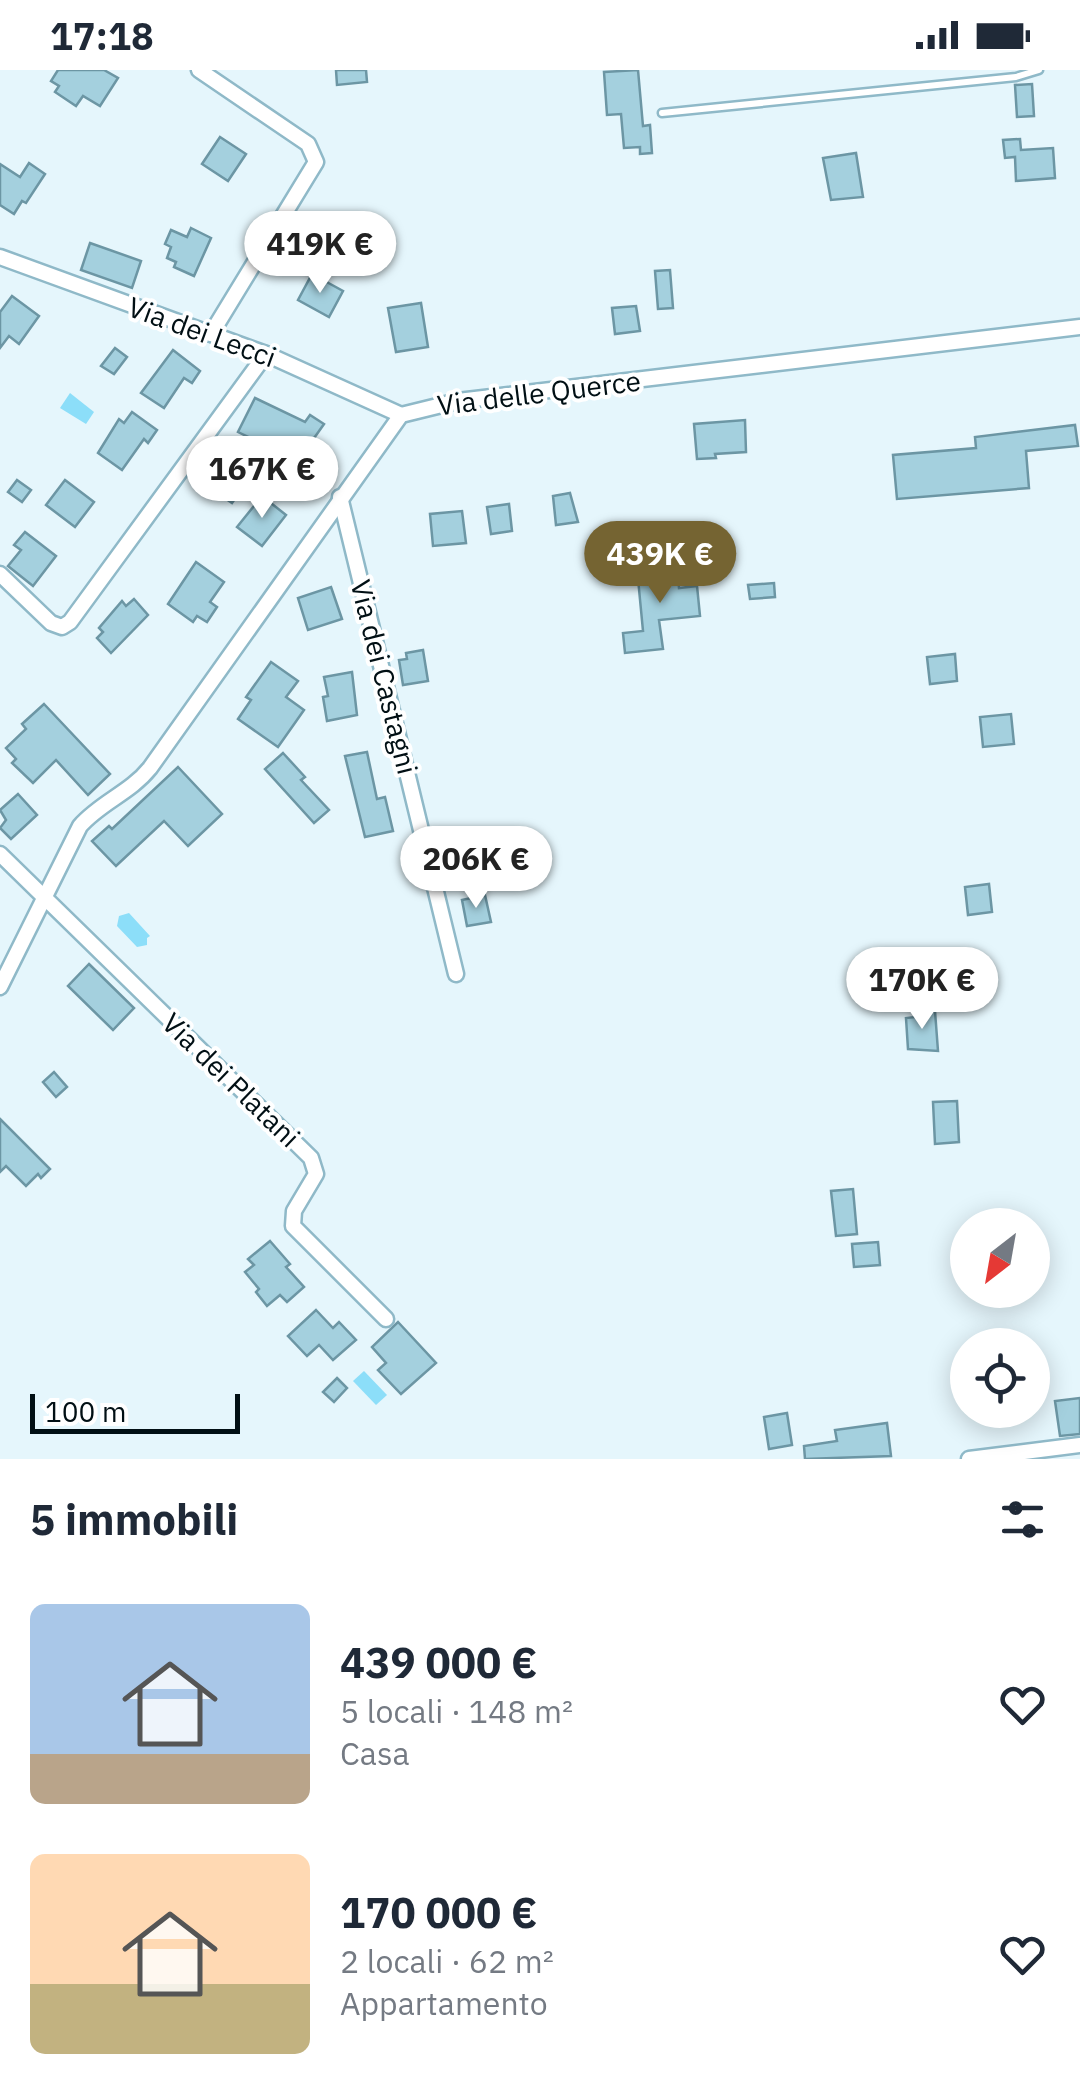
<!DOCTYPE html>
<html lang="it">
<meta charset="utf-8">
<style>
body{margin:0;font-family:"IBM Plex Sans",sans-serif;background:#f2f2f3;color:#1f2937;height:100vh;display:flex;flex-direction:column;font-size:38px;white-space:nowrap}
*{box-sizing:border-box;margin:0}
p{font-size:32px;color:#747a83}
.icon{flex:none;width:55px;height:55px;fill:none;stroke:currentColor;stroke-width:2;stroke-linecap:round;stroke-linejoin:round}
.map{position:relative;height:1389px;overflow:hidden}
.panel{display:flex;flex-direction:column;background:#fff;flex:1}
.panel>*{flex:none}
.needle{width:65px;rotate:211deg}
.tools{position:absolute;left:950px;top:1138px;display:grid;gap:20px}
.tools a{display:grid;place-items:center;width:100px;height:100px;border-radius:50%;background:#fff;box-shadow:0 5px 25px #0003;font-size:50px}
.scale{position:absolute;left:30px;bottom:25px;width:210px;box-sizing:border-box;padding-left:10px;border:5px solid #010f14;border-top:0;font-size:28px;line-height:35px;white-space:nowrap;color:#010f14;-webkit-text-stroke:8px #fff;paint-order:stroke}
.price{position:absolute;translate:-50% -85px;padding:0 22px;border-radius:35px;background:#fff;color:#222;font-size:32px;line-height:65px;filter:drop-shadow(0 2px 5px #0008)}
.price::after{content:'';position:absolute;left:50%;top:60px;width:30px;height:22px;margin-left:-15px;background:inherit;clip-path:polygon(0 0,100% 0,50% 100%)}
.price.selected{background:#756432;color:#fff}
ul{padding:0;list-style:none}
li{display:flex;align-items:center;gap:30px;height:250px;padding:0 30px}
li span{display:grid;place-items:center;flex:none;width:280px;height:200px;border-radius:15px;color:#555}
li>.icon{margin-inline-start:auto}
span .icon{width:120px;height:120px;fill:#fffc;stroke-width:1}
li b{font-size:42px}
h2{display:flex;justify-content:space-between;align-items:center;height:120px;padding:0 30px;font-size:42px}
.status{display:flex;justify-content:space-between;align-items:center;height:70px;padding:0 50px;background:#fff;direction:ltr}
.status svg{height:28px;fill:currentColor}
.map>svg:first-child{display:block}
.water{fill:#8cdef9}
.building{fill:#a4d0de;stroke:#6c96a4;stroke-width:2.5}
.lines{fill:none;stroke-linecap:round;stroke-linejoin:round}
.service-casing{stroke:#8fb9c8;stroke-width:11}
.minor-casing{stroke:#8fb9c8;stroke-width:19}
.service{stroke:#fff;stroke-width:6}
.minor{stroke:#fff;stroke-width:14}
.labels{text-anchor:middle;stroke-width:8;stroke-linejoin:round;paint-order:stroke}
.street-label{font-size:28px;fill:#010f14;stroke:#fff}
</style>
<div class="status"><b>17:18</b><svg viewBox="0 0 49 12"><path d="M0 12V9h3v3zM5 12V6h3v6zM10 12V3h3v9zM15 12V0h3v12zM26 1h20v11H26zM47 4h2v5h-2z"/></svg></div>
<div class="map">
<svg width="1080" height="1389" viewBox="0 0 1080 1389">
<rect width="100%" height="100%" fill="#e5f6fc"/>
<g class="water">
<path d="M70,323L94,342L86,354L60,338Z"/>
<path d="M129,843L150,866L147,868V875L137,877L117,856L119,846Z"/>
<path d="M364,1301L387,1325L376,1335L353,1311Z"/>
</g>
<g class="building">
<path d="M58,0H104L118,8L100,36L83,26L76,36L55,22L59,16L51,11Z"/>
<path d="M336,0H366L367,12L337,15Z"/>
<path d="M638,0L643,56L650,55L652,83L640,84V77L624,78L621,44L607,45L604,2Z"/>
<path d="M1032,14L1034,46L1017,47L1015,15Z"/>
<path d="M220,67L246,84L228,111L202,94Z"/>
<path d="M1020,69L1021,80L1053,78L1055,108L1016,111L1015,87L1005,88L1003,70Z"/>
<path d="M856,83L863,127L831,130L823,88Z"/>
<path d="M29,93L45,104L26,133L22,131L14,144L0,135V94L20,107Z"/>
<path d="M191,158L211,168L194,206L174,197L176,192L167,188L171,177L165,174L171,160L187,167Z"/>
<path d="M90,173L141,191L132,218L81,200Z"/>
<path d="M670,200L673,238L658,239L655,201Z"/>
<path d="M312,204L343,221L329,247L298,230Z"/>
<path d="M12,226L39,246L19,274L9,266L0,278V242Z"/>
<path d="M421,233L428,277L396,282L388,238Z"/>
<path d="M636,236L640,261L615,264L612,238Z"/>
<path d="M115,278L127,287L114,304L101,296Z"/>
<path d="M173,280L200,301L192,313L184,308L164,338L141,323Z"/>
<path d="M255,328L305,352L310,345L324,354L300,388L278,373L275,380L238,362Z"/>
<path d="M132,342L157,360L148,373L144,369L122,400L98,383L119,349L124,353Z"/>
<path d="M745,350L746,382L715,384L716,388L697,389L694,354Z"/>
<path d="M1075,355L1078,376L1026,381L1029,418L897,429L893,385L976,378L975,367Z"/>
<path d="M232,384L255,400L232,433L203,413L221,387L227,391Z"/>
<path d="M17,410L31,420L22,432L8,422Z"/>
<path d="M65,410L94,432L75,457L46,435Z"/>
<path d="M570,423L578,452L556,455L553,426Z"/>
<path d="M262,426L286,445L262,476L237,457Z"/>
<path d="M509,434L512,461L491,464L487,437Z"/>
<path d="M462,441L466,473L433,476L430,444Z"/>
<path d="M25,462L56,486L33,516L8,496L21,480L14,475Z"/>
<path d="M196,492L224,512L210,532L217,537L207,552L197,546L193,552L168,534Z"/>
<path d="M677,494L679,518L697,516L700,546L659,550L663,579L625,583L623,563L643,561L637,498Z"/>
<path d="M774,513L775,527L750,529L748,515Z"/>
<path d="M331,517L342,549L308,560L298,528Z"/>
<path d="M134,529L148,545L111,583L97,568L103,562L99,558L122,531L126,536Z"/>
<path d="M423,580L428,611L403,615L399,590L407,589L406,583Z"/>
<path d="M955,584L957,611L930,614L927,587Z"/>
<path d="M271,592L298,611L286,627L304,640L278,677L238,649L251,630L246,627Z"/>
<path d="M352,602L357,645L327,651L323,627L328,626L324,607Z"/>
<path d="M44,634L110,704L88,725L56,690L33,713L12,693L16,689L6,678L26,659L22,654Z"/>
<path d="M1011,644L1014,674L983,677L980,647Z"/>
<path d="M367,682L377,729L385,727L393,761L365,767L345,686Z"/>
<path d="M283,683L305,707L301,710L329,740L314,753L265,699Z"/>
<path d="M178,697L222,744L188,776L164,751L116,796L92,771L109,756L112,759Z"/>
<path d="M18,724L37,745L11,769L0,758L6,750L0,740Z"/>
<path d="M989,814L992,842L968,845L965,817Z"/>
<path d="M485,825L491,852L467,856L462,830Z"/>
<path d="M89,894L134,938L113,960L68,916Z"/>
<path d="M935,941L938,981L908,979L906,948L916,947L915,943Z"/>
<path d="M54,1002L67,1017L56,1027L43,1012Z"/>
<path d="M957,1031L959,1072L935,1074L933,1032Z"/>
<path d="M0,1049L50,1099L41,1108L38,1104L26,1116L6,1096L0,1102Z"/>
<path d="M853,1119L857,1164L836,1166L831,1121Z"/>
<path d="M270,1171L290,1194L286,1197L304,1217L287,1232L280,1225L267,1236L256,1222L259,1219L245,1202L254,1195L248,1189Z"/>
<path d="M878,1172L880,1195L854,1197L852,1174Z"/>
<path d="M316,1240L333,1258L339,1252L356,1270L333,1290L319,1275L307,1286L288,1266Z"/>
<path d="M398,1252L436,1293L401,1324L378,1300L386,1293L372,1277Z"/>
<path d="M337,1308L347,1318L334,1332L323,1322Z"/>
<path d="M1080,1328V1364L1060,1366L1055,1331Z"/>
<path d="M787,1343L792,1375L769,1379L764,1347Z"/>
<path d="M887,1353L891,1386L805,1389L804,1376L837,1371L835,1360Z"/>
</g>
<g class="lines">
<defs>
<path id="service" d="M662,43L1016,7L1039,0"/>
<g id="minor">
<path d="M199,0L308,74L316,92L211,264"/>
<path d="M0,187L266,284L401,345"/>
<path d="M340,427L456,904"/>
<path d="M0,504L51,553L62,557L70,552L266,284"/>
<path d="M0,784L311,1088L316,1104L294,1141L293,1156L386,1249"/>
<path d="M0,917L80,756C101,732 130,723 150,698L401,345L458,331L1080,257"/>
<path d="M969,1389L1080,1375"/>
</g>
</defs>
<use href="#service" class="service-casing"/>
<use href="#minor" class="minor-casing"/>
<use href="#service" class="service"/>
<use href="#minor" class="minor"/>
</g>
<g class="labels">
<g class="street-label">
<text transform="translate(202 262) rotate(20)" y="10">Via dei Lecci</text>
<text transform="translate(539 323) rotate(-7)" y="10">Via delle Querce</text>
<text transform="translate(384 607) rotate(76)" y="10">Via dei Castagni</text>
<text transform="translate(231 1010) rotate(44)" y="10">Via dei Platani</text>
</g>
</g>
</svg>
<div class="tools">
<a><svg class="needle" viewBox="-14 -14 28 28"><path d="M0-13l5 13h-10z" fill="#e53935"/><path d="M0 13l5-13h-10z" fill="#747a83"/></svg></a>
<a><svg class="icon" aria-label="locate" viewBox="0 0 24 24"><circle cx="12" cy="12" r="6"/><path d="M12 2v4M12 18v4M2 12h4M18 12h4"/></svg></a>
</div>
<div class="scale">100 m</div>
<b class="price" style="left:320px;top:226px">419K €</b>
<b class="price" style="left:262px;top:451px">167K €</b>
<b class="price selected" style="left:660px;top:536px">439K €</b>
<b class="price" style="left:476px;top:841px">206K €</b>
<b class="price" style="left:922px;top:962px">170K €</b>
</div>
<section class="panel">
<h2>5 immobili<svg class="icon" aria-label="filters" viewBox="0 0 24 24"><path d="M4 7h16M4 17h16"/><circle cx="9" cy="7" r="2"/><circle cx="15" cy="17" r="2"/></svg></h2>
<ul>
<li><span style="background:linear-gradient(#a9c7e8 75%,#b9a48a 0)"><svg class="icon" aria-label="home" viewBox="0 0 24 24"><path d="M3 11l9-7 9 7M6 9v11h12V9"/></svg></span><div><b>439 000 €</b><p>5 locali · 148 m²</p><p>Casa</p></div><svg class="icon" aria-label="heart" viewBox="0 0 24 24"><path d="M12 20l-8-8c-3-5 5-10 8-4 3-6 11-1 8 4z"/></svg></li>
<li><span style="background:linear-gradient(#ffd9b3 65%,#c2b280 0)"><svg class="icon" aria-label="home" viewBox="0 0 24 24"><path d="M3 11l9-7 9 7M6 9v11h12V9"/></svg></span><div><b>170 000 €</b><p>2 locali · 62 m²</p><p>Appartamento</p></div><svg class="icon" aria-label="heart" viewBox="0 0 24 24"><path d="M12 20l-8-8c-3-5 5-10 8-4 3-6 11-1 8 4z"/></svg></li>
</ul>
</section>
